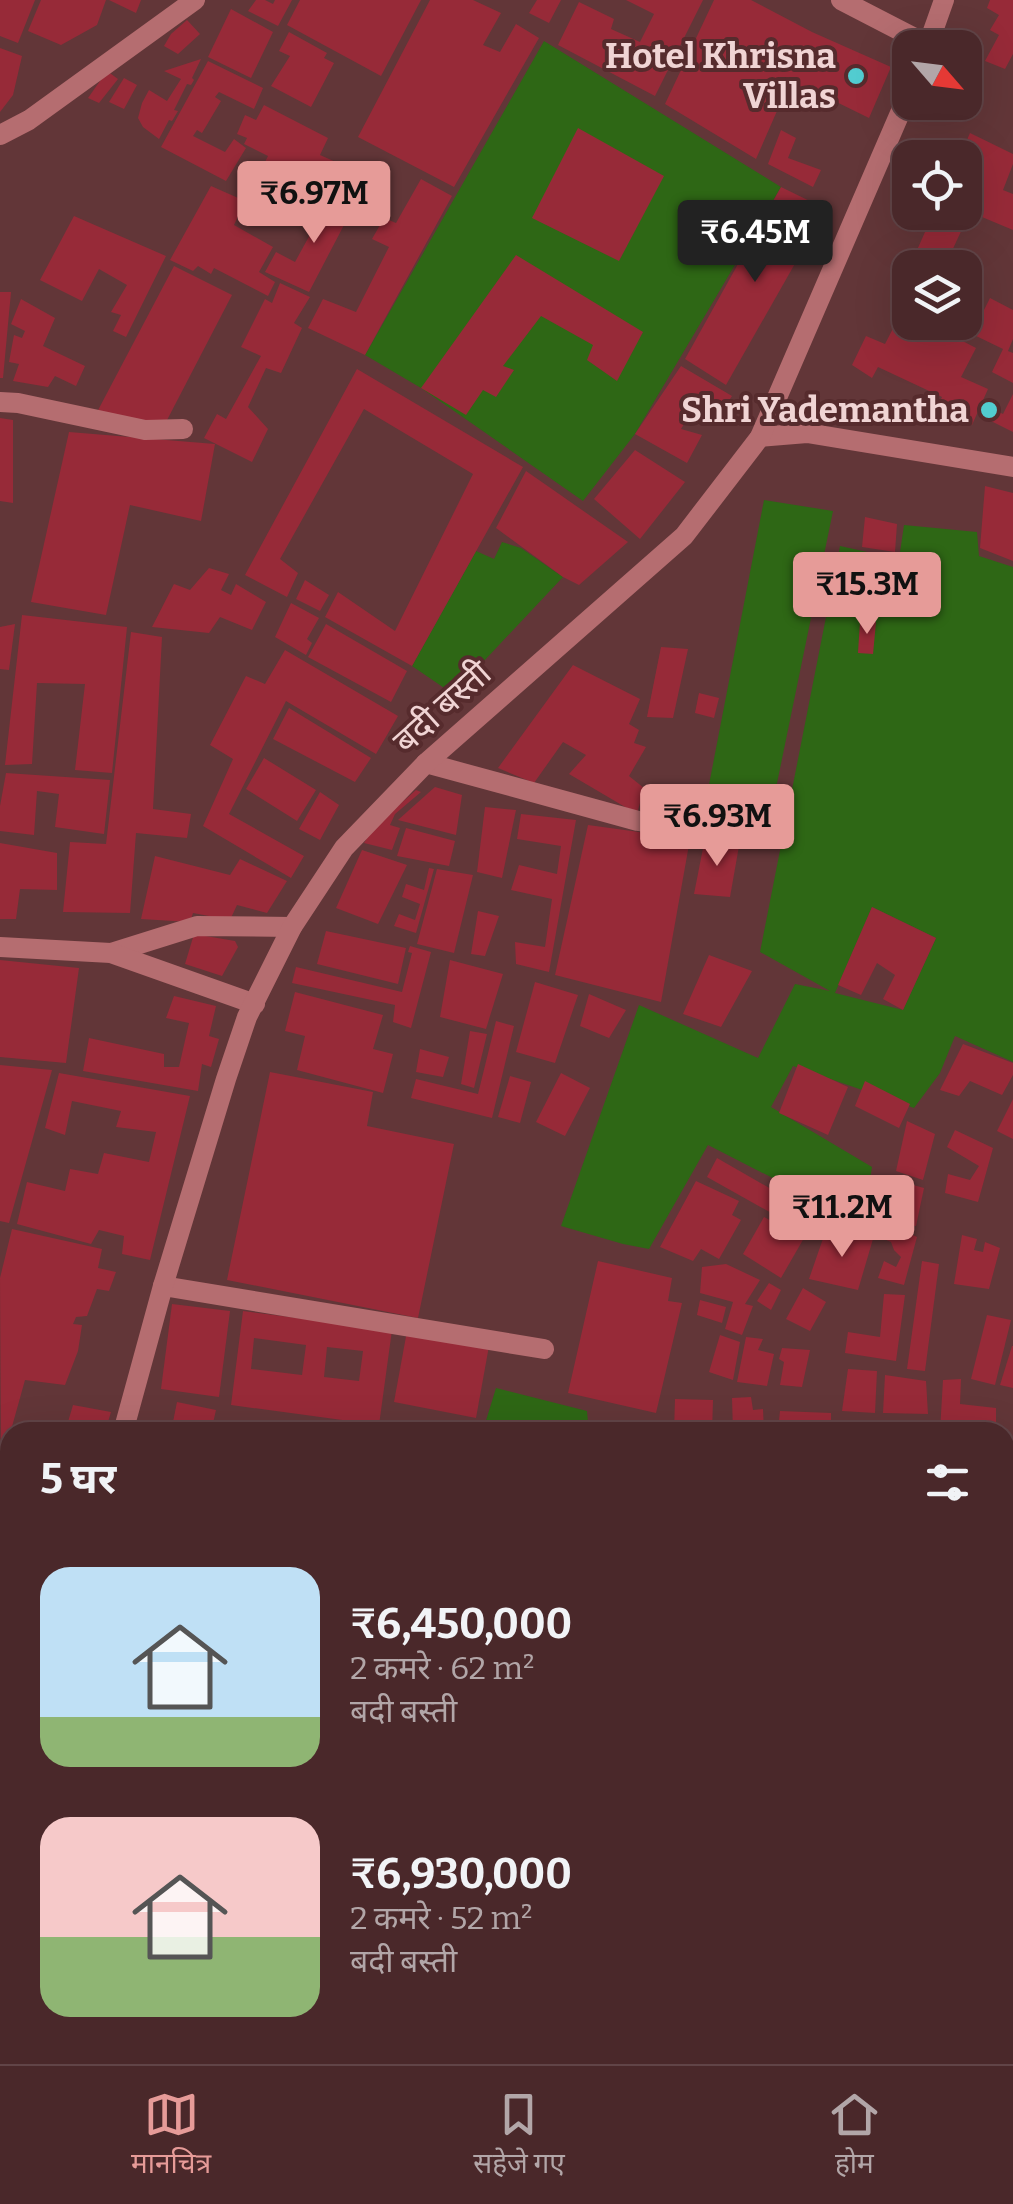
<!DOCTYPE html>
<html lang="hi">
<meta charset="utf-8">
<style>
body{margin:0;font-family:Bitter,"Noto Sans Devanagari",serif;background:#513032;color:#f1f3f6;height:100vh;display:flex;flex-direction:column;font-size:38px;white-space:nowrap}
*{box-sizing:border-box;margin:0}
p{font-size:32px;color:#b2a6a8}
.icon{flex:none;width:55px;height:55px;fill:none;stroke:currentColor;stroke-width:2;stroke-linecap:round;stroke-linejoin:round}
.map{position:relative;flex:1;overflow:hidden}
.panel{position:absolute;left:0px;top:1422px;width:1015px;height:642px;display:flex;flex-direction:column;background:#4a282a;border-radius:30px 30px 0 0;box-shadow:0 10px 40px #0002,0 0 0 2px #614447}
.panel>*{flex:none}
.needle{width:65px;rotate:118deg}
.tools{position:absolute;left:892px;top:30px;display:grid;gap:20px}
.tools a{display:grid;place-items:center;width:90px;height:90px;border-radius:20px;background:#4a282a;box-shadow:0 10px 40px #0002,0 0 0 2px #614447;font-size:50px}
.price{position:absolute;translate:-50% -85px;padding:0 22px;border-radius:10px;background:#e69b98;color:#111;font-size:32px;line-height:65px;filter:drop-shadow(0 2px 5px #0008)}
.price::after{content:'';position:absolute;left:50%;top:60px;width:30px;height:22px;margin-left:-15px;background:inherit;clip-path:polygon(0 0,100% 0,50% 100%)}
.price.selected{background:#222;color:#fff}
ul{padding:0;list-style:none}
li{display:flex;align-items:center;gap:30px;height:250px;padding:0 40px}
li span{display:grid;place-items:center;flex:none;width:280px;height:200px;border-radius:30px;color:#555}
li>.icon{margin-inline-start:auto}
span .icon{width:120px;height:120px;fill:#fffc;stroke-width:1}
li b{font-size:42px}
h2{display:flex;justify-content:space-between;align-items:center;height:120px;padding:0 40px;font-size:42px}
.menu{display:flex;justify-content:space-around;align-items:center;height:140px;border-top:2px solid #614447;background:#4a282a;font-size:28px;color:#b2a6a8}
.menu a{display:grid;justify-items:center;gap:5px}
.menu .selected{color:#e69b98}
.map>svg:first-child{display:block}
.green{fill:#2e6715;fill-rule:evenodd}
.building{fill:#972a38;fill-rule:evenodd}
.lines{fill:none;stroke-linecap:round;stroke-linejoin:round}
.lane{stroke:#b56d70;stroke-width:20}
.street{stroke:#b56d70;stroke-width:20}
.poi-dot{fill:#52ccd0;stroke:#562b2d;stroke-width:4}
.labels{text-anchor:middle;stroke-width:8;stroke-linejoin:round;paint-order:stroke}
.poi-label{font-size:35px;font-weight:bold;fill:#f0d4d4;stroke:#562b2d;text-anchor:end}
.street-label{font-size:35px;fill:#f0d4d4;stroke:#562b2d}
</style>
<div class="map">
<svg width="1013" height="2064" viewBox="0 0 1013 2064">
<rect width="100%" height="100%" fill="#623638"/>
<g class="green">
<path d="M544,41L781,187L635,434L583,501L421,388L365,355Z"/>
<path d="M764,500L833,511L768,827L701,826Z"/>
<path d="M904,525L977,532L979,556L1013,567V1062L955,1036L940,1073L914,1108L793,1066L771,1107L872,1167L866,1204L839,1212L708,1145L649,1249L623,1244L561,1226L639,1005L758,1058L795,984L830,991L760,952L840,546L899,559ZM872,907L936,938L903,1010L835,993Z"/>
<path d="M502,542L521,548L563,577L453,694L412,666L476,551L494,559Z"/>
<path d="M496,1388L587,1411L588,1422L617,1427V1432H505L484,1427Z"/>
</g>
<g class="building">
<path d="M0,0H35L18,43L0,36Z"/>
<path d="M41,0H106L97,25L61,45L28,31Z"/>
<path d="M109,0H141L136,13Z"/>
<path d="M256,0H265L273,4L275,0H292L278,26L248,11Z"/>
<path d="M300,0H421L381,76L287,25Z"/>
<path d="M430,0H473L501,13L483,45L500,52L516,24L539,38L454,187L358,137Z"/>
<path d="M537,0H561L549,23L529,13Z"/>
<path d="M626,0H703L655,96L558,45L579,2L614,19L611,29L640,42L654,14Z"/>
<path d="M714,0H751L812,32L891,67L869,118L812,90L805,106L786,96L791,79L756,159L665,104Z"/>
<path d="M990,0H1013V54L1005,69L985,61L999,35L990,30L999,15L987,8Z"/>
<path d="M231,9L273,32L251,78L208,57Z"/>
<path d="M187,20L200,34L178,54L164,46L171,34Z"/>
<path d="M289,32L327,53L324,58L334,63L311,107L271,86L290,56L279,51Z"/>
<path d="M0,48L22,56L13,95L0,112Z"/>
<path d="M201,59L192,78L194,80L191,85L187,84L174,110L178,111L172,121L169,120L159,139L143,127L138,118L142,103L149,90L167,101L181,79L164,71Z"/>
<path d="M208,61L263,88L254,109L219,92L215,97L221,101L202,133L197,130L193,136L225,152L234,139L246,148L226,181L161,147Z"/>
<path d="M107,71L118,79L99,103L88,98Z"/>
<path d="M124,78L137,85L124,109L109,102Z"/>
<path d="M264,105L328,138L320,155L347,167L342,176L355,184L358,178L371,184L370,188L376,191L378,188L386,194L376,214L367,208L371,202L333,183L330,189L317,182L319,178L304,172L303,175L287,166L285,171L265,162L268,156L244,144L247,138L237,134L245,115L256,120Z"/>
<path d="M578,128L664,176L619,261L532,218Z"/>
<path d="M781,130L796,138L788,158L821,170L813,187L768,164Z"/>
<path d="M970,133L1013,154V164L1003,190L1013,194V230L970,212L944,268H909L934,212H965V158H959Z"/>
<path d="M421,179L452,196L365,355L308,328L323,299L356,312L389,247L372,239L384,218L396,223Z"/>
<path d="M211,186L245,201L234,225L273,247L259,272L275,282L268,296L214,268L211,274L198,266L193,271L170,260Z"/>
<path d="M781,187L826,209L726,385L685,359Z"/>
<path d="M334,191L356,202L309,292L265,272L276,252L295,262Z"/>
<path d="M74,216L166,256L126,337L113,331L121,315L111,312L127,285L99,269L82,301L40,280Z"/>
<path d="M516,255L643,332L617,381L587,360L593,345L541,316L503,366L514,370L496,397L483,390L466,415L421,388Z"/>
<path d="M174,266L232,295L166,422L163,427L96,414Z"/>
<path d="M907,277L910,279V303L899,297Z"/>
<path d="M280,283L310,297L294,323L302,328L281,373L266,368L248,407L268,429L252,462L204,438L217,414L226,419L261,356L241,347L265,299L272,303Z"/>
<path d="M0,292H11L3,378H0Z"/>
<path d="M965,292L974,295L969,306L979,311L969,335L953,328L956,322H965Z"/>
<path d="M990,298L1013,310V339L1008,351L1013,353V383L992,372L1003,349L972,334Z"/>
<path d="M21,299L55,318L43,346L85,366L76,386L55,376L48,387L13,381L19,364L9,362L14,335L22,338L25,331L11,324Z"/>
<path d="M902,311L910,314V322H926L976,348L961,377L988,389L972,425L937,407L942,397L878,367L872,378L852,365L866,336L885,344Z"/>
<path d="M681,366L732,396L721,413L697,402L681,429L702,435L687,463L635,434Z"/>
<path d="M357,369L523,467L412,666L325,617L338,592L395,631L473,474L364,409L280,559L298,573L287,597L245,575Z"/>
<path d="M1013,394V432L981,416L986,406L1003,414Z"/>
<path d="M0,418L13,420V503L0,501Z"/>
<path d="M69,432L215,444L201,521L130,505L106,615L31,602Z"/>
<path d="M635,450L685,482L640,539L594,499Z"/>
<path d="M526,471L628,542L579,585L563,577L496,528Z"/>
<path d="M985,486L1013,493V561L980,548Z"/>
<path d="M865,517L897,524L895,552L862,547Z"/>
<path d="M209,568L229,574L221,590L231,595L236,584L266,602L252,630L220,617L209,633L152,627L174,584L190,590Z"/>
<path d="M305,580L329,595L320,611L296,599Z"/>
<path d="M291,603L319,618L307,639L312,643L306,655L275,637Z"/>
<path d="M22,615L127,627L112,773L75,770L85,684L37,683L32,764L5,765Z"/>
<path d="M860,621L876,622L873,654L858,653Z"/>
<path d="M15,624L9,670L0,669V627Z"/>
<path d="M326,624L407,671L391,702L308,657Z"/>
<path d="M131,632L162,637L153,809L191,814L187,838L136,833L130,913L63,912L70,842L106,844Z"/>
<path d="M661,647L688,649L673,718L647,717Z"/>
<path d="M285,650L398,716L376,754L286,701L229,814L304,856L291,878L203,826L233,759L210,745L246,676L265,684Z"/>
<path d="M573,665L640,699L629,724L639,730L634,743L646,747L629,776L644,788L637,814L569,774L586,755L563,742L534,783L498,768Z"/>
<path d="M699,693L719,698L714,718L695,713Z"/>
<path d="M289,708L371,758L355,782L273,739Z"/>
<path d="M264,758L316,790L297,821L246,789Z"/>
<path d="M6,773L110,780L104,834L55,827L59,794L37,791L34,835L0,831V806Z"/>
<path d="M435,787L462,795L456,835L398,820Z"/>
<path d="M416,790L421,792L395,814L390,825L400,828L392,850L364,843L373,828Z"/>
<path d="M320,792L339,805L320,840L299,829Z"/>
<path d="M485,807L516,810L502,878L477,872Z"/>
<path d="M521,814L576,820L549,972L516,964L515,942L545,947L552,899L511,890L519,865L557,874L561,846L517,839Z"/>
<path d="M588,825L690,839L661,1002L555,975Z"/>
<path d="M406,828L455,841L449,866L397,856Z"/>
<path d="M705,838L739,846L730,897L694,894Z"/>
<path d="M0,843L57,853V890L20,889L16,919H0Z"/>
<path d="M362,850L407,865L378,924L336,908Z"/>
<path d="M155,856L230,875L240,859L287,881L267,913L237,905L230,920L193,913L190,922L141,919Z"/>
<path d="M429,868L434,869L416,933L394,926L399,914L415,920L420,904L402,897L406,884L424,890Z"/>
<path d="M437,869L473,875L454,953L417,944Z"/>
<path d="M872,907L936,938L903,1010L883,999L895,975L877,963L861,995L838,985Z"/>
<path d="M478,911L499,916L485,956L471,954Z"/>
<path d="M326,931L406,948L398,984L317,964Z"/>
<path d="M194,934L235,941L238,947L222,976L185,964Z"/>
<path d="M410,946L431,952L411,1028L393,1022L395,1005L292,983L296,967L402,992L412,953L408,952Z"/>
<path d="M709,955L752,971L721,1027L683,1014Z"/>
<path d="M0,960L79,968L66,1063L0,1057Z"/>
<path d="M450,960L503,974L486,1029L440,1017Z"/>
<path d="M535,982L578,995L555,1063L516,1052Z"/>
<path d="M295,992L383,1015L373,1049L393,1054L383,1093L297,1070L305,1036L285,1031Z"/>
<path d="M589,994L626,1010L609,1038L580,1026Z"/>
<path d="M174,996L216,1006L209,1036L219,1039L211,1067L202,1064L198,1091L83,1071L89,1038L164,1054V1067H179L189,1023L166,1018Z"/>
<path d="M496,1021L514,1026L492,1118L411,1098L416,1079L478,1094Z"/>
<path d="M470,1031L487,1034L474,1088L461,1084Z"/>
<path d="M963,1044L1013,1063V1075L1002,1095L970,1081L959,1096L940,1090Z"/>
<path d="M420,1049L449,1057L443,1077L416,1072Z"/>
<path d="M798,1064L848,1087L828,1135L779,1113Z"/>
<path d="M0,1065L52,1070L9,1223L0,1221Z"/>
<path d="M270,1072L373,1092L367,1126L454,1144L418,1318L227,1280Z"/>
<path d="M59,1073L190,1096L150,1260L122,1254L124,1236L99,1230L91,1244L17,1224L27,1182L65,1191L70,1169L98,1174L104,1153L149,1162L156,1132L116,1127L121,1111L72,1101L65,1135L45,1128Z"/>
<path d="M561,1073L590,1088L565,1136L536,1122Z"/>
<path d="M510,1076L531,1082L520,1123L498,1117Z"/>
<path d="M865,1081L910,1104L899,1128L855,1106Z"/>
<path d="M1013,1099V1139L997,1131Z"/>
<path d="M907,1121L935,1134L923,1180L896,1171Z"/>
<path d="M955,1130L993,1148L978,1202L945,1193L948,1174L970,1180L979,1166L947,1147Z"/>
<path d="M717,1158L818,1216L807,1233L707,1177Z"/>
<path d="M895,1180L924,1188L916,1226L888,1221Z"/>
<path d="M696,1181L739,1201L732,1215L741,1220L719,1259L701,1249L693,1261L660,1247Z"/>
<path d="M764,1217L804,1238L781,1278L743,1254Z"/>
<path d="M892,1225L917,1237L904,1285L878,1278L884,1261L896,1267L901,1257L894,1250L891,1242L877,1236L878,1228Z"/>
<path d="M827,1227L839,1230L835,1243L843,1246L848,1233L873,1239L858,1290L809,1279Z"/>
<path d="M12,1229L102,1249L98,1268L116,1272L109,1291L97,1289L87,1316L76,1317L73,1324L82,1325L78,1351L65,1385L25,1380L1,1466L0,1278Z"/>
<path d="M962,1235L977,1239L974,1250L983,1252L985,1242L1000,1248L989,1289L954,1284Z"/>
<path d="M598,1261L672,1278L668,1301L682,1303L656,1413L568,1393Z"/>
<path d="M922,1261L939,1264L925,1371L907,1369Z"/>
<path d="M726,1264L760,1280L745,1304L753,1306L742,1335L725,1329L733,1302L700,1293L702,1267Z"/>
<path d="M769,1283L781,1290L771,1310L757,1301Z"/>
<path d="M803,1288L826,1302L810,1331L786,1319Z"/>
<path d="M884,1294L905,1295L896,1361L845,1353L848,1332L880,1337Z"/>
<path d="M700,1300L726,1307L722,1323L697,1315Z"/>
<path d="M172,1304L230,1311L219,1397L161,1389Z"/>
<path d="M243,1311L392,1330L379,1425L231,1405ZM254,1338L306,1345L302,1375L251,1369ZM327,1347L363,1351L359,1381L324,1377Z"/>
<path d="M987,1315L1011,1320L995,1385L971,1379Z"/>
<path d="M407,1331L489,1346L476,1418L394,1402Z"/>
<path d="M720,1335L740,1342L733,1380L709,1372Z"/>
<path d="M746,1337L763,1339L758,1350L774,1354L767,1386L737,1382Z"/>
<path d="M1012,1346H1013V1388L1000,1385Z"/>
<path d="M782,1348L810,1350L802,1387L780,1385L784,1362L779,1359Z"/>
<path d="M848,1369L877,1371L875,1413L842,1411Z"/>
<path d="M885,1375L926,1381L928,1414L883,1413Z"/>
<path d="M961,1379L960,1404L996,1408V1432L940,1431L943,1380Z"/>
<path d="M751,1397L753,1410L763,1409L764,1432H733L732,1398Z"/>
<path d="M675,1399L713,1400L712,1432H674Z"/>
<path d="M177,1402L216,1410L211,1432H171Z"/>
<path d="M73,1405L111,1412L105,1432H65Z"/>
<path d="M780,1411L831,1413V1432L778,1430Z"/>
<path d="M0,1490L10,1492V1601L0,1599Z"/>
<path d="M1013,1533V1636L1005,1632V1552Z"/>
<path d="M0,1625H10V1796L0,1795Z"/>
<path d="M1005,1781L1013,1786V1820L1005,1840Z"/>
<path d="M1,1807L10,1811V1867L0,1859Z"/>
<path d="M1013,1851V1949L1005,1945V1869Z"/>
<path d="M1005,1955L1013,1958V1995L1005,1992Z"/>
<path d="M0,2030L10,2036V2055H46L62,2064H0Z"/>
<path d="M148,2055H177L176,2061L148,2057Z"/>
<path d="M187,2055H209L207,2064H184Z"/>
<path d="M216,2055H293L290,2064H214Z"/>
<path d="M343,2055H379L376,2064H363Z"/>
<path d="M403,2055H461L459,2064H400Z"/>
<path d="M472,2055H499L497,2064H470Z"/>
<path d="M511,2055H541L539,2064H508Z"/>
<path d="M590,2055H599L621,2064H587Z"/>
<path d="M638,2055H675L672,2064L637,2058Z"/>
<path d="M692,2055H719L716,2064H689Z"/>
<path d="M788,2055H816L813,2064H785Z"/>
<path d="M831,2055H882L878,2064H854Z"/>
</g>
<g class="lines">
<g class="lane">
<path d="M841,0L928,45"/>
<path d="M0,402L18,403L145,430L183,429"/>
<path d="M426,763L638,821L693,830L753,835"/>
<path d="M111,953L197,926L292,927"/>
<path d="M163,1286L544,1349"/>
<path d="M0,1482L10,1484"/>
<path d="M0,1935L10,1918"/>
<path d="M385,2064L389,2055"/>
</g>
<g class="street">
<path d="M927,48L944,0"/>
<path d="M0,135L29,120L195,0"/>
<path d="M760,437L807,433L1013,467"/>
<path d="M0,947L111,953L255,1004"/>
<path d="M123,1432L163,1286L226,1079L247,1017L292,927L344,848L426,763L684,536L760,437L910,90"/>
<path d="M0,1896L10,1904"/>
<path d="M301,2055L318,2064"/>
<path d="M131,2064L133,2055"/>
<path d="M737,2064L740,2055"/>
</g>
</g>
<g class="poi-dot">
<circle cx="856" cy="76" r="10"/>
<circle cx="989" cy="410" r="10"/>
</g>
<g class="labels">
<g class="poi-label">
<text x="836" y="68">Hotel Khrisna<tspan x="836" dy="40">Villas</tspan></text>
<text x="969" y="422">Shri Yademantha</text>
</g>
<g class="street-label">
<text transform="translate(442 707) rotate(-42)" y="12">बदी बस्ती</text>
</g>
</g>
</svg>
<div class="tools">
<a><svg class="needle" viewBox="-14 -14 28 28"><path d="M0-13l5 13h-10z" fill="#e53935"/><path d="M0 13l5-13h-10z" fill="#b2a6a8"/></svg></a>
<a><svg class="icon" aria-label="locate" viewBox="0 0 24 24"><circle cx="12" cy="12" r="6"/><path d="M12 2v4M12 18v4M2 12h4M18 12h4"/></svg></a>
<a><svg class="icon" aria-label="layers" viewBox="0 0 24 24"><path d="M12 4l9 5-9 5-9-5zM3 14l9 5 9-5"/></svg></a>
</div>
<b class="price" style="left:314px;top:246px">₹6.97M</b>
<b class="price selected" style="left:755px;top:285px">₹6.45M</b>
<b class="price" style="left:867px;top:637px">₹15.3M</b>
<b class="price" style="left:717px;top:869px">₹6.93M</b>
<b class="price" style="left:842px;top:1260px">₹11.2M</b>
<section class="panel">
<h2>5 घर<svg class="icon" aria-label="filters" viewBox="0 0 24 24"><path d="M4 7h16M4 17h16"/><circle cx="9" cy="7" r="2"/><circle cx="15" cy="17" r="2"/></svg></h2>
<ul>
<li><span style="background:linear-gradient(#bfe0f5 75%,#8fb573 0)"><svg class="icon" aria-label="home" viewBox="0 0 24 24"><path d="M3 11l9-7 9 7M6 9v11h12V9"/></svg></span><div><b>₹6,450,000</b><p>2 कमरे · 62 m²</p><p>बदी बस्ती</p></div></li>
<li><span style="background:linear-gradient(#f6c9c9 60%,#8fb573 0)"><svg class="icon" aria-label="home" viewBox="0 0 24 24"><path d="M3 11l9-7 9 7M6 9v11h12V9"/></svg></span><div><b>₹6,930,000</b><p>2 कमरे · 52 m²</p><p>बदी बस्ती</p></div></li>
</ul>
</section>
</div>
<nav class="menu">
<a class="selected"><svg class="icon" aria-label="map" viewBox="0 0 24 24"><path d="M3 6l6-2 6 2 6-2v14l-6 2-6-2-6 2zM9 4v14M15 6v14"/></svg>मानचित्र</a>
<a><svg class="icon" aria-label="saved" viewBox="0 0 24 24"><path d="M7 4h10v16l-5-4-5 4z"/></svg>सहेजे गए</a>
<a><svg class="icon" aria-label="home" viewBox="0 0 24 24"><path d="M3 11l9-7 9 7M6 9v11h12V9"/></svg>होम</a>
</nav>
